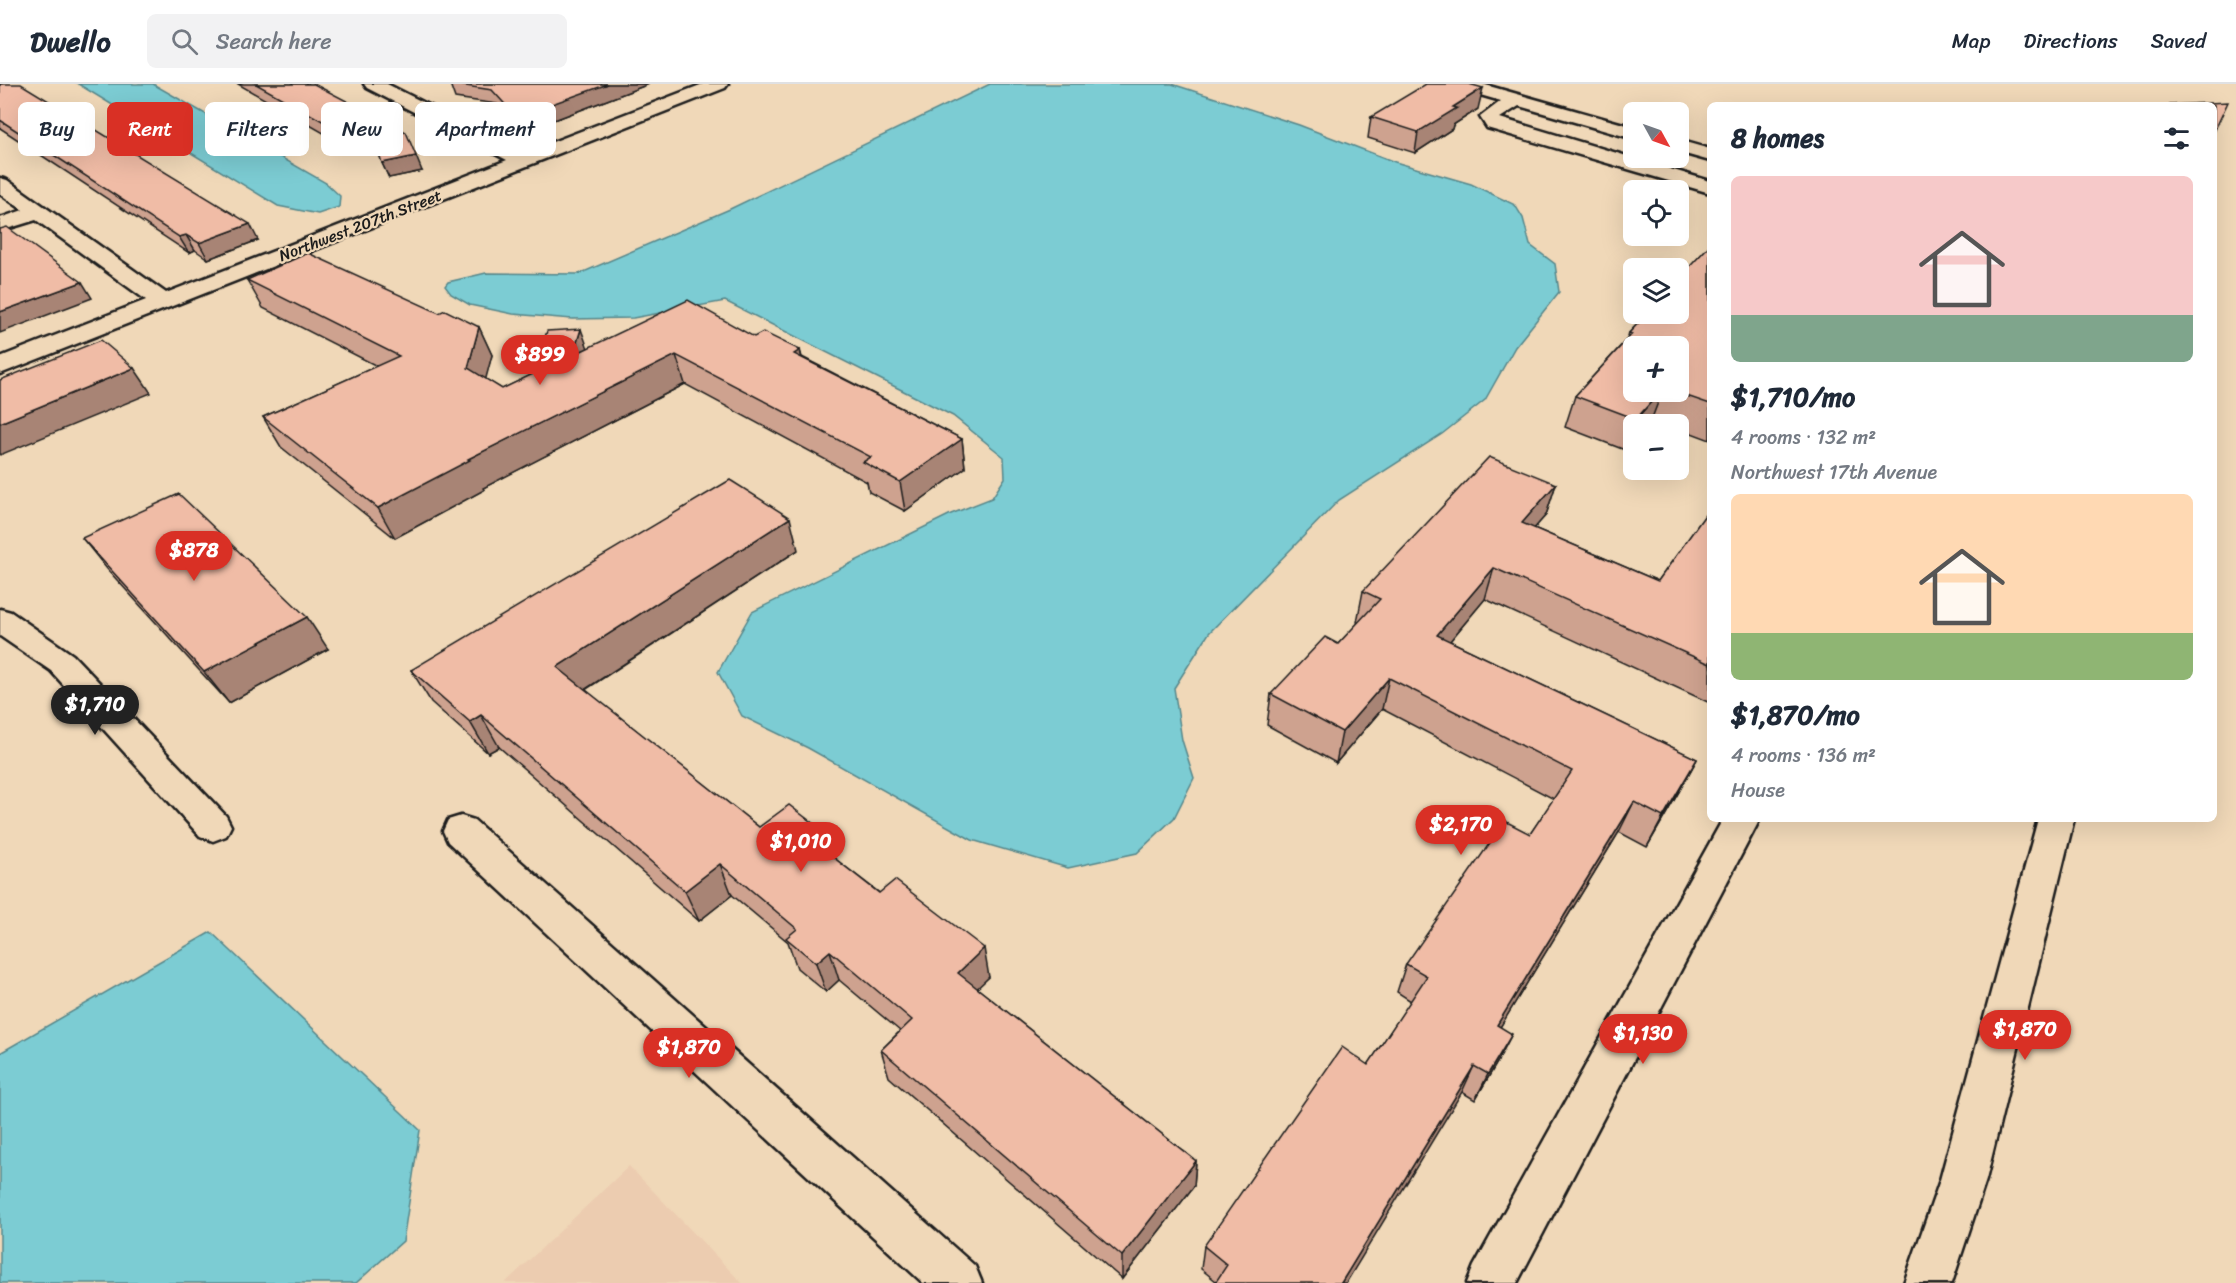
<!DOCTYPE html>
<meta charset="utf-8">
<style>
body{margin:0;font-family:Sriracha,sans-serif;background:#f2f2f3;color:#1f2937;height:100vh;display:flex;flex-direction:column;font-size:22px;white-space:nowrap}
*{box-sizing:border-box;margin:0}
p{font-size:20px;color:#747a83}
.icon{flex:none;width:33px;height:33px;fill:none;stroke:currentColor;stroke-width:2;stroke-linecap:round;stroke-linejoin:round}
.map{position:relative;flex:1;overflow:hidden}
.panel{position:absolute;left:1707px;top:18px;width:510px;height:720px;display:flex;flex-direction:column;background:#fff;border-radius:9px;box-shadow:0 6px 24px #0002}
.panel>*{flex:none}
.hud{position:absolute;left:18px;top:18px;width:570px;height:54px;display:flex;gap:12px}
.needle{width:39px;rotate:130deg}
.tools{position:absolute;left:1623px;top:18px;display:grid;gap:12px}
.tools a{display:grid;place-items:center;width:66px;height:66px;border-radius:9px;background:#fff;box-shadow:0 6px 24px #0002;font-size:30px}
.price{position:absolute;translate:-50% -51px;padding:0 14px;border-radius:21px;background:#d93025;color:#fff;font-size:20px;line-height:39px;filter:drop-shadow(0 2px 3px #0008)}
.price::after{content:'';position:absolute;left:50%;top:36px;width:18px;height:14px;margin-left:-9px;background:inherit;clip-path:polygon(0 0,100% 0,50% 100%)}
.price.active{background:#222;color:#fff}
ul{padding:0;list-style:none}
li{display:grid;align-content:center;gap:12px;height:318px;padding:0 24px}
li span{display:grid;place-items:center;height:186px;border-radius:9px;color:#555}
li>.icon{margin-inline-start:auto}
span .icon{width:108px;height:108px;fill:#fffc;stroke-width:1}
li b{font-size:26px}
h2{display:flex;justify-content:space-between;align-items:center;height:72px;padding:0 24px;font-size:26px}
.pill{padding:0 21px;border-radius:9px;background:#fff;box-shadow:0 6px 24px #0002;font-size:21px;line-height:54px}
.pill.active{background:#d93025;color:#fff}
header{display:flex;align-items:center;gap:36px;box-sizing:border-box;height:84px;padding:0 30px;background:#fff;border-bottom:2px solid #e0e1e3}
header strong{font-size:28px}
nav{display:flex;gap:33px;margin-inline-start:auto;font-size:21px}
.search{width:420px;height:54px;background:#f2f2f3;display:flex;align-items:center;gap:15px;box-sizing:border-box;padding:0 21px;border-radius:9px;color:#747a83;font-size:22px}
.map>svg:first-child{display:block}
.built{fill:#ecccb0}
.water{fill:#7bccd3;stroke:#55868a;stroke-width:1.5}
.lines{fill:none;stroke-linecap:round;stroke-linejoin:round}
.minor-casing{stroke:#1c1c1c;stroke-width:5}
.minor{fill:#f0d8b8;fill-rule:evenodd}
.wall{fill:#cea28f;stroke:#1c1c1c;stroke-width:1.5;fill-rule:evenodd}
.shaded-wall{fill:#a88474;stroke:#1c1c1c;stroke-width:1.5}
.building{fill:#f0bca6;stroke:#1c1c1c;stroke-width:1.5}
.labels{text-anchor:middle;stroke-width:4.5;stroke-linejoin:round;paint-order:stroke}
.far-street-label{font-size:16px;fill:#1c1c1c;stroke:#f0d8b8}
</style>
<header>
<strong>Dwello</strong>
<div class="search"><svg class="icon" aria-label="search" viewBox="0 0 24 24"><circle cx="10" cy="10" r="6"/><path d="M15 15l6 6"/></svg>Search here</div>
<nav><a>Map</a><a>Directions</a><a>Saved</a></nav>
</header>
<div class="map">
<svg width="2236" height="1199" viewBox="0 0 2236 1199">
<rect width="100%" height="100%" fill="#f0d8b8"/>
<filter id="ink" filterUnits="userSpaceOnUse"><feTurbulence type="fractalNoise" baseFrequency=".0167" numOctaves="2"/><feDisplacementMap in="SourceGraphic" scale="12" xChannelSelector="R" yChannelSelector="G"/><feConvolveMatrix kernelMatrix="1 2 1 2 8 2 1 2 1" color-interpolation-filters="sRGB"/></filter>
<g filter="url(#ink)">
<path class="built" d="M629,1082L742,1199H505Z"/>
<g class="water">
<path d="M78,0H153L326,99L340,112L339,123L318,130L278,122Z"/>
<path d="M990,0H1172L1299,41L1395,78L1471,100L1515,121L1523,134L1530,161L1555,180L1559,208L1515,263L1485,316L1442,350L1339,416L1209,549L1174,604L1182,656L1194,694L1174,734L1137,769L1068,784L972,756L808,664L742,632L718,588L752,528L951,430L992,414L1005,394L1004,373L953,332L725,217L633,234L572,235L513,230L470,221L451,210L445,202L448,198L486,189L579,190L730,125Z"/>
<path d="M211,848L420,1046L403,1157L356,1199H0V969Z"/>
</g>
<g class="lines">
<defs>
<g id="minor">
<path d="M364,0H387L524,69L703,0H728L725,4L0,290V273L146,216L36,136L0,147V134L23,126L0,110V94L7,96L166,209L507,76L367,4Z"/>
<path d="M1453,0H1482L1634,43V55L1519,22L1500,34L1710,97V109L1487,44L1480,33L1501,17L1456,4Z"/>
<path d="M1678,56L1710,65V77L1678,68Z"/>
<path d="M0,525L11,528L73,571L226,732L231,742L226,752L213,757L200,752L51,587L0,552Z"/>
<path d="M461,732L474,736L975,1182L982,1199H923L448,758L443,747L448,736Z"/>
<path d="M1723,735H1760L1517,1199H1467L1474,1182Z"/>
<path d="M2038,735H2074L1986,1096L1952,1199H1904L1940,1096Z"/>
</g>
</defs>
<use href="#minor" class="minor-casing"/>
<use href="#minor" class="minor"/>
</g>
<g class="wall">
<path d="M0,0L258,156L208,175L195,166L189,169L0,44Z"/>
<path d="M238,0H314L422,87L389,94L382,79L374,53L348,63Z"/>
<path d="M450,0H649L557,35L518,43L497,20L455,14Z"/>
<path d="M1478,25L1453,41L1452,45L1415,69L1368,54L1371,33Z"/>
<path d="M1710,161V356L1678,344V340H1670L1652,334L1646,340H1634V356L1625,366L1565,343L1575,312L1627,255L1629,249ZM1678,262V308H1634Z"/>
<path d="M247,196L439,229L479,243L492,271L485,295L502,305L588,264L754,253L800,266L802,273L962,355L965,384L905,427L869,408L867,398L685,300L483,404L484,406L395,454L281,363L263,333L377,282L263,224Z"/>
<path d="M1556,400L1546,431L1534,444L1658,497L1710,424V619L1485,515L1450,557L1697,675L1680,706L1647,763L1619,748L1500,943L1498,977L1475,1016L1462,1008L1216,1197L1201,1185L1204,1162L1368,981L1411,917L1397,908L1406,880L1530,750L1554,715L1382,625L1336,679L1267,641L1271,610L1338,560L1358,539L1357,538L1363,507Z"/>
<path d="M82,454L328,565L229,619L107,485Z"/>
<path d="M798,466L585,606L759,743L834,774L989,893L977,904L1196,1077L1194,1102L1122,1195L889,993L881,966L900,947L839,896L826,908L797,884L788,858L732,811L699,837L499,663L488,669L431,618L411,586Z"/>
</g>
<g class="shaded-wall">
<path d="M608,0H649L557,35L518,43L512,28Z"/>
<path d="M1483,4L1478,25L1453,41L1452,45L1415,69L1418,48L1453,23Z"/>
<path d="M369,38L375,53L348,63L342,48Z"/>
<path d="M416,72L422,87L389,94L382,79Z"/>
<path d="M250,140L258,156L208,175L199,159Z"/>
<path d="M186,151L195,166L189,169L179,153Z"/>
<path d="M82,198L92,214L0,249V228Z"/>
<path d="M479,243L492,271L481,313L468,284Z"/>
<path d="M581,245L591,273L573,271Z"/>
<path d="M800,266L806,295L794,270Z"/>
<path d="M676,271L685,300L483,404L484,406L395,454L378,424L468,375Z"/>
<path d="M134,284L151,309L0,371V339Z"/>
<path d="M1660,308H1662L1652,334L1646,340H1634L1636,335Z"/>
<path d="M1634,343V356L1625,366Z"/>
<path d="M962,355L965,384L905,427L900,398Z"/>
<path d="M1556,400L1546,431L1512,470L1522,439Z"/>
<path d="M790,434L798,466L572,614L557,583Z"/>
<path d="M1494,484L1485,515L1429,582L1437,551Z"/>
<path d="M307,533L328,565L229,619L204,588Z"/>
<path d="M1389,594L1382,625L1336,679L1342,648Z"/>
<path d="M481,631L499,663L488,669L470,638Z"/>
<path d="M1697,675L1680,706L1647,763L1663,733Z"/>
<path d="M1634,718L1619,748L1485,968L1497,941Z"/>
<path d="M827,750L836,780L815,759Z"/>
<path d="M720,780L732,811L699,837L685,807Z"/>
<path d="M984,864L989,893L963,918L958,889Z"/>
<path d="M830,867L839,896L826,908L816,879Z"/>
<path d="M1512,950L1498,977L1475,1016L1488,990Z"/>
<path d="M1474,982L1462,1008L1346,1199H1341Z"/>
<path d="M1196,1077L1194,1102L1122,1195V1172Z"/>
</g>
<g class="building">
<path d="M0,0H21L250,140L199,159L186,151L179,153L0,36Z"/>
<path d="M256,0H314L406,48L416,72L382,79L369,38L342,48Z"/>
<path d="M453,0H608L552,20L512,28L492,6Z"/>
<path d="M1426,0H1469L1483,4L1453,23L1457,24L1418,48L1371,33Z"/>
<path d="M2228,18L2214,48V21H2168Z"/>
<path d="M7,143L82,198L0,228V145Z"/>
<path d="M1710,161V320L1675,308H1678V262H1634V308H1660L1636,335L1575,312L1632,250L1629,249L1647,230H1678V195Z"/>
<path d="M308,169L439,229L445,226L479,243L468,284L502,305L533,290L547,247L581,245L573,271L688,216L754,253L763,248L800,266L794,270L962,355L900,398L863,378L871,373L676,271L468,375L470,376L378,424L263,333L399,272L247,196Z"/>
<path d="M101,256L134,284L0,339V296Z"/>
<path d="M1489,373L1556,400L1522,439L1658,497L1710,424V580L1494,484L1437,551L1697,675L1663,733L1634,718L1497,941L1512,950L1488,990L1474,982L1341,1199H1215L1227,1181L1204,1162L1342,963L1368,981L1427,892L1406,880L1505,737L1530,750L1572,687L1389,594L1342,648L1271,610L1325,553L1338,560L1380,515L1363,507Z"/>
<path d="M730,396L790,434L557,583L759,743L789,721L827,750L815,759L879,809L895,796L984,864L958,889L1196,1077L1122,1172L881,966L912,936L830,867L816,879L786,854L797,845L720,780L685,807L481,631L470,638L411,586Z"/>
<path d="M179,410L307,533L204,588L82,454Z"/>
</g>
</g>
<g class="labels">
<g class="far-street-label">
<text transform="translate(360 141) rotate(-21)" y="6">Northwest 207th Street</text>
</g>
</g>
</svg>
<div class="tools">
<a><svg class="needle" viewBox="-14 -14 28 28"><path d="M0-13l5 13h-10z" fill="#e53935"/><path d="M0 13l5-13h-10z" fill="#747a83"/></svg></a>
<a><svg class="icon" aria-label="locate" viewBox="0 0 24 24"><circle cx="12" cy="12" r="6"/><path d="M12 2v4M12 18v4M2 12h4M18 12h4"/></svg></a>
<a><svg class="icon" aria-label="layers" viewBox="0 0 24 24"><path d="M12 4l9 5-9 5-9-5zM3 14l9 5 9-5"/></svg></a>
<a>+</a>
<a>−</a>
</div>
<b class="price" style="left:540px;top:302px">$899</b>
<b class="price" style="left:194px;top:498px">$878</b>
<b class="price active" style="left:95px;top:652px">$1,710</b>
<b class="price" style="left:1461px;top:772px">$2,170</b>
<b class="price" style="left:801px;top:789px">$1,010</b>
<b class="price" style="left:2025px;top:977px">$1,870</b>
<b class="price" style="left:1643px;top:981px">$1,130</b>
<b class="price" style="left:689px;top:995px">$1,870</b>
<div class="hud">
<a class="pill">Buy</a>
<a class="pill active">Rent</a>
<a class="pill">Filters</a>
<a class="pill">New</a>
<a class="pill">Apartment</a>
</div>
<section class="panel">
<h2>8 homes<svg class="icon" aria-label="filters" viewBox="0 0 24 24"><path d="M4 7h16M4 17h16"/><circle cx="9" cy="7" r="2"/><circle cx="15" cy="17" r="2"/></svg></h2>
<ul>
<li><span style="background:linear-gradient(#f6c9c9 75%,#7fa58c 0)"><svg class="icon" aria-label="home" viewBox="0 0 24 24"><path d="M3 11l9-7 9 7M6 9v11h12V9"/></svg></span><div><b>$1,710/mo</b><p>4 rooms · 132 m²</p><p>Northwest 17th Avenue</p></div></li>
<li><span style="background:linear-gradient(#ffd9b3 75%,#8fb573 0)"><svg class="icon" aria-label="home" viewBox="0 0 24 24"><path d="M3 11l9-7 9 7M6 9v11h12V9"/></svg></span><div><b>$1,870/mo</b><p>4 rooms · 136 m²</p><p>House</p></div></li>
</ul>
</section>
</div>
